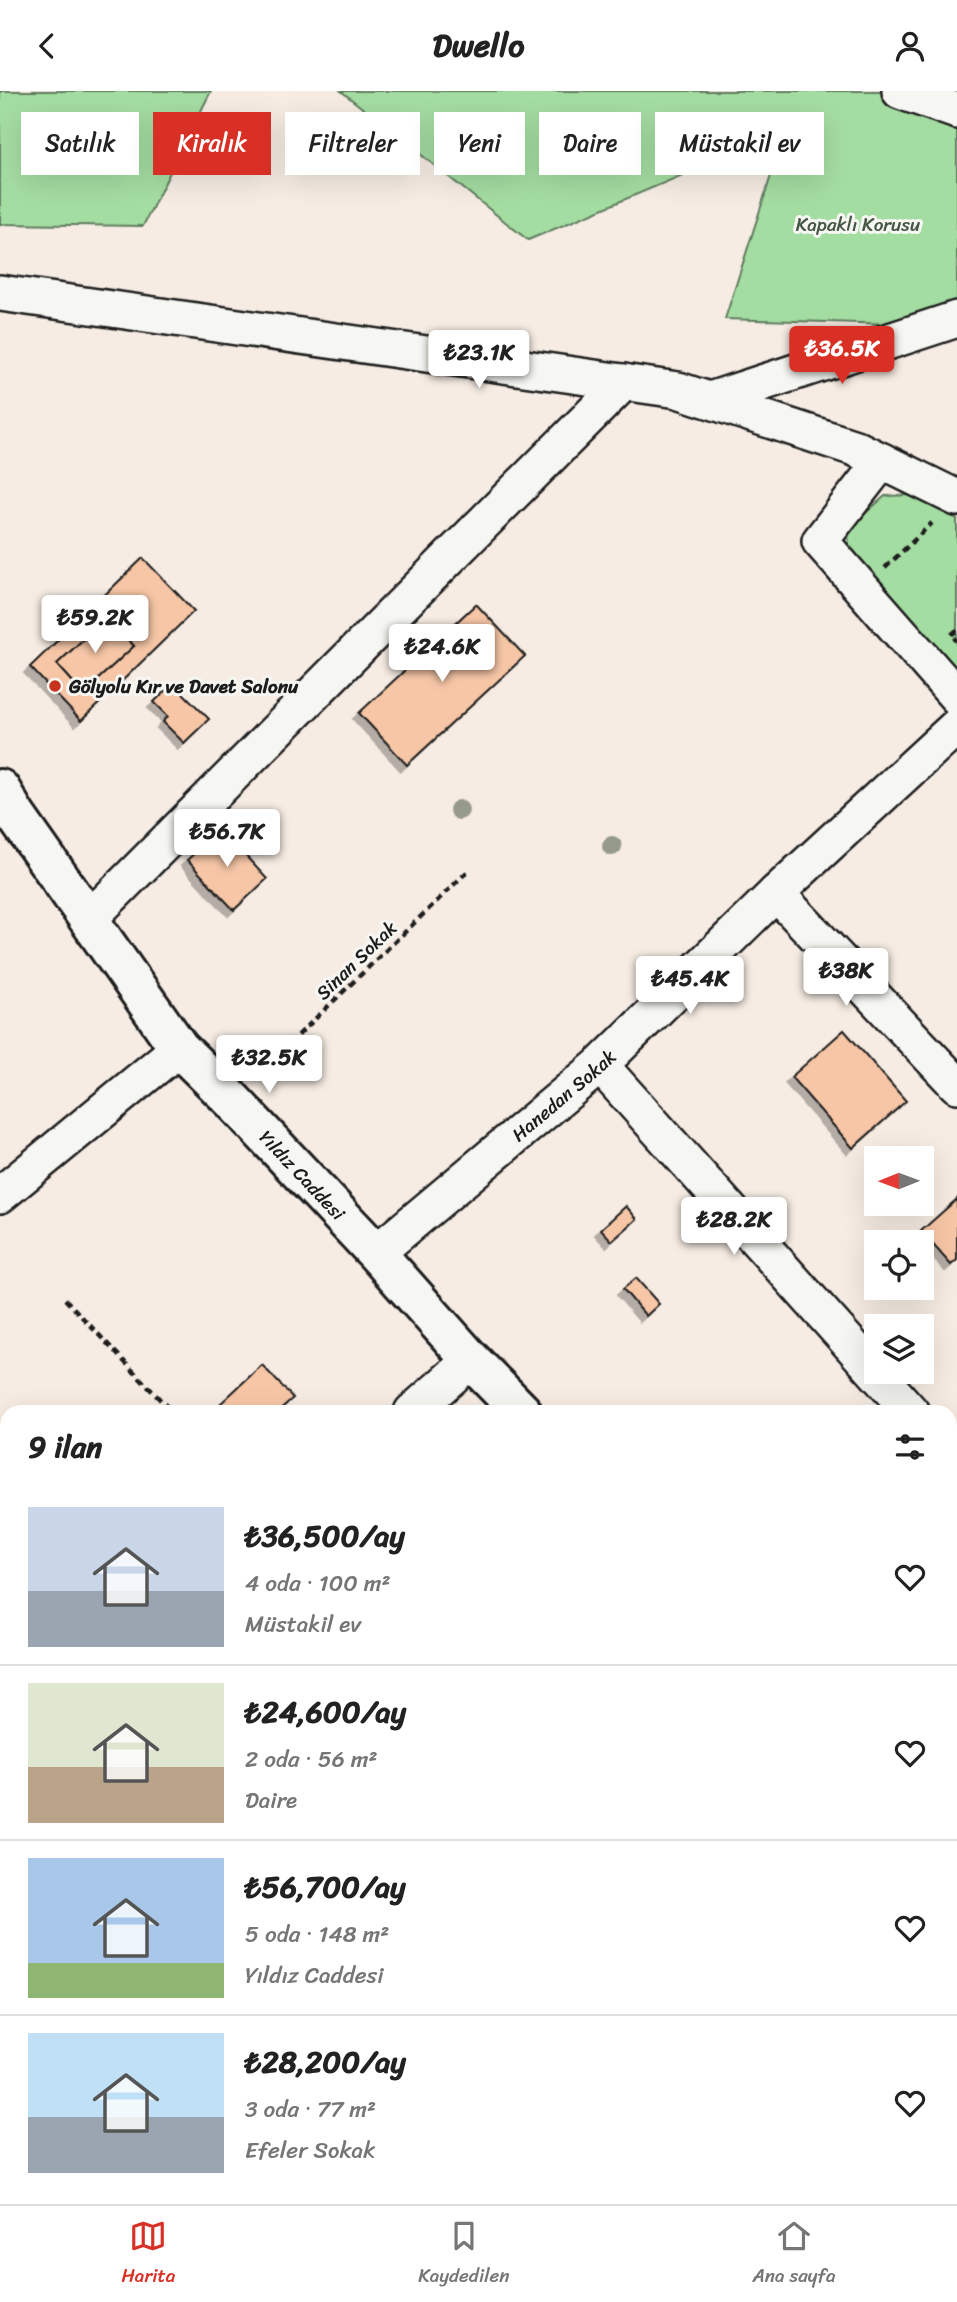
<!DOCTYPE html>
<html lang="tr">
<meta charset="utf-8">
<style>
body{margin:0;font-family:Sriracha,sans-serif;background:#f6f6f6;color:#222;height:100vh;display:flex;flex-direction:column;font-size:26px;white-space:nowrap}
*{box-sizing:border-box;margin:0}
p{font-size:23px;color:#767676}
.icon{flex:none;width:38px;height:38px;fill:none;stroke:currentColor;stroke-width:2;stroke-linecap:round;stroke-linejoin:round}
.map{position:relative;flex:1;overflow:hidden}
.panel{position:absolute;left:0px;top:1314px;width:957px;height:800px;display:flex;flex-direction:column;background:#fff;border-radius:21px 21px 0 0;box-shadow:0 7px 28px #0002}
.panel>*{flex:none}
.banner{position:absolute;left:21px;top:21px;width:915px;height:63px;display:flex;gap:14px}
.needle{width:46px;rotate:269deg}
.fabs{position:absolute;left:864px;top:1055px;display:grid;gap:14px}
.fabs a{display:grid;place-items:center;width:70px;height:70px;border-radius:0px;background:#fff;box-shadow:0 7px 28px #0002;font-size:35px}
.price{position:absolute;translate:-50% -60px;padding:0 16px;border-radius:7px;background:#fff;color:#222;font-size:23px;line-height:46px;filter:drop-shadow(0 2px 4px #0008)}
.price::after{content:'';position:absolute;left:50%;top:42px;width:21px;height:16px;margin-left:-10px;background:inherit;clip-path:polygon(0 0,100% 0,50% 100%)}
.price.selected{background:#d93025;color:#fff}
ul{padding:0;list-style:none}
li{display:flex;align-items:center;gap:21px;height:175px;padding:0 28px}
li+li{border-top:2px solid #e0e0e0}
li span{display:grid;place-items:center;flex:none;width:196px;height:140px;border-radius:0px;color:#555}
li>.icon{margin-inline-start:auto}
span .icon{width:84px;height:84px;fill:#fffc;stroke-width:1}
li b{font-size:30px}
h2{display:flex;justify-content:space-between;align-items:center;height:84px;padding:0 28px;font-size:30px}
.tag{padding:0 24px;border-radius:0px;background:#fff;box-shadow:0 7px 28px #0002;font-size:24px;line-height:63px}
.tag.selected{background:#d93025;color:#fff}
header{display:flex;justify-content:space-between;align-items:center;height:91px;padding:0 28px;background:#fff;font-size:32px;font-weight:700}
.tab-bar{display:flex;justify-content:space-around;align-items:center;height:98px;border-top:2px solid #e0e0e0;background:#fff;font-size:19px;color:#767676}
.tab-bar a{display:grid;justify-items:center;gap:4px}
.tab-bar .selected{color:#d93025}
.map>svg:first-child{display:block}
.green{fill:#a4dda2;stroke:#607c5f;stroke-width:2}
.building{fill:#f6c6a6;stroke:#1c1c1c;stroke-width:2;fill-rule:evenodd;filter:url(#shadow)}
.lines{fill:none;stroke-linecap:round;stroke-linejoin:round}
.minor-casing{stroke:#1c1c1c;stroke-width:40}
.tertiary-casing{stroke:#1c1c1c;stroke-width:44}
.path{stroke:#1c1c1c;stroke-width:4.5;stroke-dasharray:7 5;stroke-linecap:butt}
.minor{stroke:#f6f6f2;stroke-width:35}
.tertiary{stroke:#f6f6f2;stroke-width:38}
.tree{fill:#959a8c}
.poi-dot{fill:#c8321e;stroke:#f6f6f2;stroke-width:2.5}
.labels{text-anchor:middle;stroke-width:6;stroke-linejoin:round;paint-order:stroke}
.park-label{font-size:19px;fill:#455644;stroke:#f6f6f2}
.poi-label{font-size:19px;font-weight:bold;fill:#1c1c1c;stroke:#f6f6f2;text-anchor:start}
.street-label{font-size:19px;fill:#1c1c1c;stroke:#f6f6f2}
</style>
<header><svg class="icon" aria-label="back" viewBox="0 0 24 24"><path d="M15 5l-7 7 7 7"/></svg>Dwello<svg class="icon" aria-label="person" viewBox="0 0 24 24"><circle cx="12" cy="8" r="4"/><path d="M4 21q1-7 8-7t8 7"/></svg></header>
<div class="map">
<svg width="957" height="2113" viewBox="0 0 957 2113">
<defs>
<filter id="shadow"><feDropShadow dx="-6" dy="6" stdDeviation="0" flood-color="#0004"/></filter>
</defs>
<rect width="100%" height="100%" fill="#f6ece3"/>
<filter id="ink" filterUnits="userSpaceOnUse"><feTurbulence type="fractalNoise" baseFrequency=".0143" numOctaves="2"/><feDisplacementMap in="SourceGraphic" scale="14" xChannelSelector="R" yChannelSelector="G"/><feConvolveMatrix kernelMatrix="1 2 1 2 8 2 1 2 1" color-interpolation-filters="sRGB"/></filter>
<g filter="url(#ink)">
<g class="green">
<path d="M0,0H211L143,135L0,133Z"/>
<path d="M341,0H957V215L891,233L725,228L785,41L528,149Z"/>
<path d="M916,404L957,428V586L848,465L849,437L885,405Z"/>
</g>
<g class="building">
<path d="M143,467L194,520L81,630L30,576ZM107,526L134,555L83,602L57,573Z"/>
<path d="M476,513L525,565L407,674L359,622Z"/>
<path d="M107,526L134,555L83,602L57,573Z"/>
<path d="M173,592L209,628L184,652L163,631L168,625L154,611Z"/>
<path d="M221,738L267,788L234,819L187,769Z"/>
<path d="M844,939L906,1010L853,1057L791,986Z"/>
<path d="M957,1108V1169L951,1174L921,1140Z"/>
<path d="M626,1115L637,1128L612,1150L601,1138Z"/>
<path d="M636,1187L659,1213L646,1225L623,1198Z"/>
<path d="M262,1274L293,1307L277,1321H227L220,1313Z"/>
<path d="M7,1796V1810L0,1802Z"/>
<path d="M957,2039V2113H899L894,2107H950V2047Z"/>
<path d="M870,2107H886L893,2113H865Z"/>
</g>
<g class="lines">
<defs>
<g id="minor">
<path d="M900,0L957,20"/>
<path d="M0,202L678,299L855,357L957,407"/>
<path d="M710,309L957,228"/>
<path d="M882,370L820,450L957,606"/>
<path d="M776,802L957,994"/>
<path d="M88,829L624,291"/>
<path d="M600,974L911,1321"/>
<path d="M0,1104L179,957"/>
<path id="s1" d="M376,1162L600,974L776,802L957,635"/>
<path d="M412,1321L471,1269"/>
<path d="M950,1365L957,1372"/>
<path d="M0,1484L7,1492"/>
<path d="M950,1568L957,1563"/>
<path d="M0,1683L7,1676"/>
<path d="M0,1845L7,1853"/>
<path d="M950,1849L957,1843"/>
<path d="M311,2113L319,2107"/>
<path d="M664,2113L670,2107"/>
</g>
<g id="tertiary">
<path id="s2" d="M0,698L16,725L179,957L232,1009L376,1162L471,1269L522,1321"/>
<path d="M950,1811L957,1821"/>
</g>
</defs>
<use href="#minor" class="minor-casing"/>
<use href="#tertiary" class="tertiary-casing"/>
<g class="path">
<path d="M885,477L932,432"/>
<path d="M957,539L951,544L957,550"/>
<path d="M255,986L470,778"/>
<path d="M65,1208L172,1321"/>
</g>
<use href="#minor" class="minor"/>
<use href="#tertiary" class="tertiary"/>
</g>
<g class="tree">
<circle cx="459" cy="719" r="10"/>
<circle cx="612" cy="755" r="10"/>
</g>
</g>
<circle class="poi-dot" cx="55" cy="595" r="7"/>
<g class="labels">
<g class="park-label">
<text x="858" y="140">Kapaklı Korusu</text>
</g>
<g class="poi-label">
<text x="69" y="602">Gölyolu Kır ve Davet Salonu</text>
</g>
<g class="street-label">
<text transform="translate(356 869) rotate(-44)" y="7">Sinan Sokak</text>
<text dy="7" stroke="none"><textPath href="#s1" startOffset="245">Hanedan Sokak</textPath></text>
<text dy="7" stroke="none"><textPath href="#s2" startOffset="492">Yıldız Caddesi</textPath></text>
</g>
</g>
</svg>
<div class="fabs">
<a><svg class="needle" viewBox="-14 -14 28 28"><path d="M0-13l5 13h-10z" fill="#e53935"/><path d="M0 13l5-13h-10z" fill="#767676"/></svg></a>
<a><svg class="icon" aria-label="locate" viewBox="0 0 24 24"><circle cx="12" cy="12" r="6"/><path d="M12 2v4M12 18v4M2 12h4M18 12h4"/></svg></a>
<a><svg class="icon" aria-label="layers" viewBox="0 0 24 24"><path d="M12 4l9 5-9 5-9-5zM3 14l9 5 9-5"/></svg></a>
</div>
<b class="price selected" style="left:842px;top:295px">₺36.5K</b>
<b class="price" style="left:479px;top:299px">₺23.1K</b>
<b class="price" style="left:95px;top:564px">₺59.2K</b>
<b class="price" style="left:442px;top:593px">₺24.6K</b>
<b class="price" style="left:227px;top:778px">₺56.7K</b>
<b class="price" style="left:846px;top:917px">₺38K</b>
<b class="price" style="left:690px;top:925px">₺45.4K</b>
<b class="price" style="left:269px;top:1004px">₺32.5K</b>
<b class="price" style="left:734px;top:1166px">₺28.2K</b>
<div class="banner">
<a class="tag">Satılık</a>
<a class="tag selected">Kiralık</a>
<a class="tag">Filtreler</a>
<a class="tag">Yeni</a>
<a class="tag">Daire</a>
<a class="tag">Müstakil ev</a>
</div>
<section class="panel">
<h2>9 ilan<svg class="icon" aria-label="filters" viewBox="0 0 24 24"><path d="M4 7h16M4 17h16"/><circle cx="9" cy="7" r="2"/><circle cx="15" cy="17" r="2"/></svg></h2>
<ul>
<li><span style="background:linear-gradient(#c9d6e8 60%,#9aa5b1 0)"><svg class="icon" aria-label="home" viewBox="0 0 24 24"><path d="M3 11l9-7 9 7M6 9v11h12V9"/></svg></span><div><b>₺36,500/ay</b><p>4 oda · 100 m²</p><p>Müstakil ev</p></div><svg class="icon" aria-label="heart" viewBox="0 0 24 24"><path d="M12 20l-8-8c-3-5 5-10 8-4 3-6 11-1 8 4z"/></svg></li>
<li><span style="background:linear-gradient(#dfe7d0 60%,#b9a48a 0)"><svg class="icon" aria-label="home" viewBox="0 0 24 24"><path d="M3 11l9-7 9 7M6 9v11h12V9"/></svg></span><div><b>₺24,600/ay</b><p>2 oda · 56 m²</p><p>Daire</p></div><svg class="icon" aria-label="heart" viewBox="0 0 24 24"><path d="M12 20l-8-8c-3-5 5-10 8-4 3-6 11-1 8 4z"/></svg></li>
<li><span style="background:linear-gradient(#a9c7e8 75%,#8fb573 0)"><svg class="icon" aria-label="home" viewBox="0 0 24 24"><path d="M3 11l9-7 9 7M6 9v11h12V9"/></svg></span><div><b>₺56,700/ay</b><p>5 oda · 148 m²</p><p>Yıldız Caddesi</p></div><svg class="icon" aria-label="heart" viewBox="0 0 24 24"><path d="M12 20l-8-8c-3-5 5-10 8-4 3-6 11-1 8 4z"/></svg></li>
<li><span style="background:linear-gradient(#bfe0f5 60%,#9aa5b1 0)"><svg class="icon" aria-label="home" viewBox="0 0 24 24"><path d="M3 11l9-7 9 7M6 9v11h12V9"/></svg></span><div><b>₺28,200/ay</b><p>3 oda · 77 m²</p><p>Efeler Sokak</p></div><svg class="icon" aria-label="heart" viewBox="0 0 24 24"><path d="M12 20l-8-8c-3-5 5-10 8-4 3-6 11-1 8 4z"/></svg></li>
</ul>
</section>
</div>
<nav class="tab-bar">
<a class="selected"><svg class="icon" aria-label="map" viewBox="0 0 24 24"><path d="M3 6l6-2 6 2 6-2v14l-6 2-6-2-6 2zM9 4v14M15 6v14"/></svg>Harita</a>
<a><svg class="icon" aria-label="saved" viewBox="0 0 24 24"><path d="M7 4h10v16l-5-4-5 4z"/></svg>Kaydedilen</a>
<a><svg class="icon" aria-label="home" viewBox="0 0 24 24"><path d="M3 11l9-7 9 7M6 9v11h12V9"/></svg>Ana sayfa</a>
</nav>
